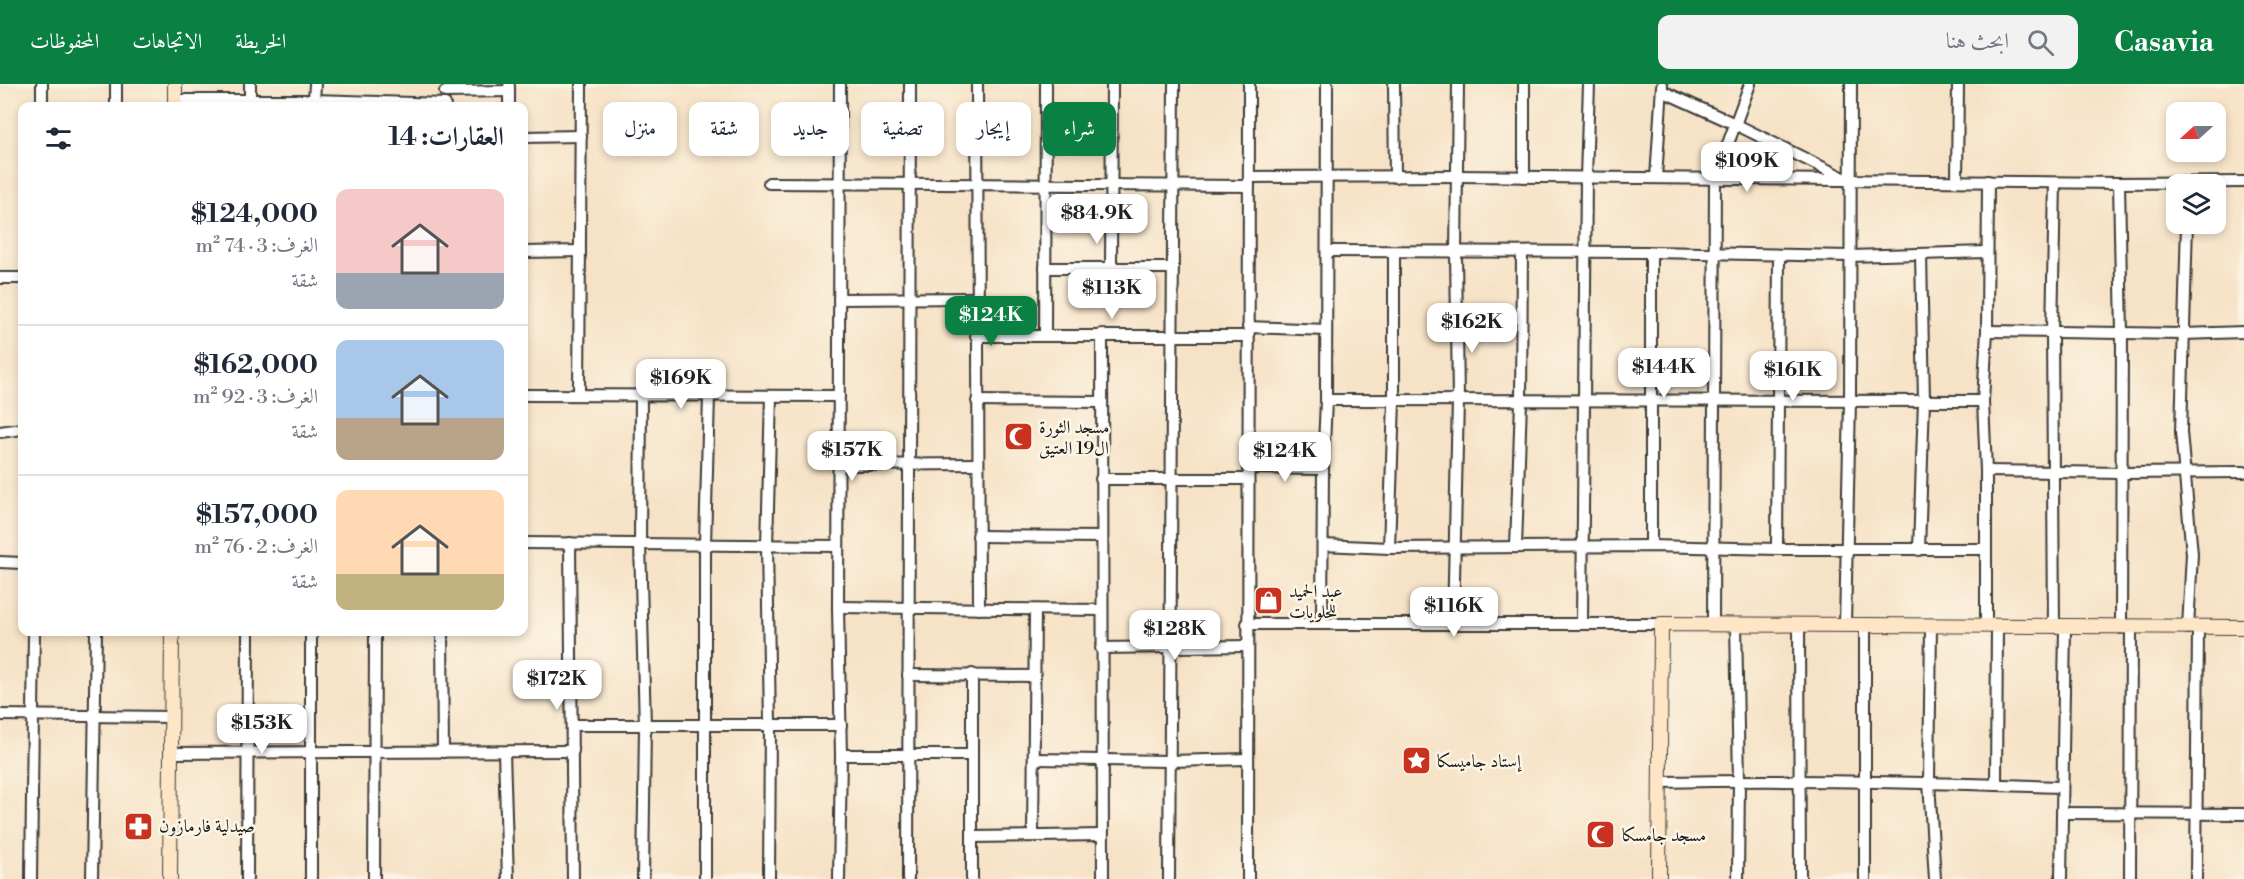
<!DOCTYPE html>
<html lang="ar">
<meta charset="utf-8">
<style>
body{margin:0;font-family:"Libre Bodoni",Amiri,serif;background:#f2f2f3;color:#1f2937;direction:rtl;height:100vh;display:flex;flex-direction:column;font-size:22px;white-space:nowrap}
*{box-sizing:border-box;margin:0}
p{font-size:20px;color:#747a83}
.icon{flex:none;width:33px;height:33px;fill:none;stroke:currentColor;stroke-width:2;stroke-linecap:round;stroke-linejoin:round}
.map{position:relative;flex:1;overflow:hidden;direction:ltr}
.drawer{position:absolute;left:18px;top:18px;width:510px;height:534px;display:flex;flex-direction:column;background:#fff;border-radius:12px;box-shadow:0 3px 9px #0003;direction:rtl}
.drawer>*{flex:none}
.guide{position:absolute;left:546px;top:18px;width:570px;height:54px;direction:rtl;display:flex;gap:12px}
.needle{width:39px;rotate:249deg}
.controls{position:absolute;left:2166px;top:18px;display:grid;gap:12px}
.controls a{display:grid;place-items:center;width:60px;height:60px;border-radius:12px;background:#fff;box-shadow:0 3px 9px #0003;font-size:30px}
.price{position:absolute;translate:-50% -51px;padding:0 14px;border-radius:12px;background:#fff;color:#222;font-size:20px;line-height:39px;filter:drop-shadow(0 2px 3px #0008)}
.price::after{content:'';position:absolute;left:50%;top:36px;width:18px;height:14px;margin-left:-9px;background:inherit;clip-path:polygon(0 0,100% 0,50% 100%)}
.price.current{background:#0b8043;color:#fff}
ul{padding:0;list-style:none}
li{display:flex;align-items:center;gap:18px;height:150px;padding:0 24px}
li+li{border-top:2px solid #e0e1e3}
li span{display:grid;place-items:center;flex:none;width:168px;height:120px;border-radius:12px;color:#555}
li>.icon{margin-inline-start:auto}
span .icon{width:72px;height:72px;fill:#fffc;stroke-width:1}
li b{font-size:26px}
h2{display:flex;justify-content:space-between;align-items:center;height:72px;padding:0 24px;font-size:26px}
.pill{padding:0 21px;border-radius:12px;background:#fff;box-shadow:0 3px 9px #0003;font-size:21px;line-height:54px}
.pill.current{background:#0b8043;color:#fff}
header{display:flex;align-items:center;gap:36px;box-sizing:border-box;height:84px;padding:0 30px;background:#0b8043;color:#fff}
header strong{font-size:28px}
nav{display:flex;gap:33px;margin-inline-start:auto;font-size:21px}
.search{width:420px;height:54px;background:#f2f2f3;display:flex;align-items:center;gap:15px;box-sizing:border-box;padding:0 21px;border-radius:12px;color:#747a83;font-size:22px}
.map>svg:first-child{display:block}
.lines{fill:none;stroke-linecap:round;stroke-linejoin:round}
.street-casing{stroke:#3d3a36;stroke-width:14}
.secondary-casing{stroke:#3d3a36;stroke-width:16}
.street{stroke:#fff;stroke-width:10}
.secondary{stroke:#fde5c5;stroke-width:14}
.labels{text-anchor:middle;stroke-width:5;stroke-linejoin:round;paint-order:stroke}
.poi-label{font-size:18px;fill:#1c1c1c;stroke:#fcf5e5;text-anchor:start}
</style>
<header>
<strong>Casavia</strong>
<div class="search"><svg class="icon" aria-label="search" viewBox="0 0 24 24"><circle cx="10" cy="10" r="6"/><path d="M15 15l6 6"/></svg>ابحث هنا</div>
<nav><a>الخريطة</a><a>الاتجاهات</a><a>المحفوظات</a></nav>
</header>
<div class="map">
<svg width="2244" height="795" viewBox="0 0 2244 795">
<rect width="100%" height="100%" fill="#fcf5e5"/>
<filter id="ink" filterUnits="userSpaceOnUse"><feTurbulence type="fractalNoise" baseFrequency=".0167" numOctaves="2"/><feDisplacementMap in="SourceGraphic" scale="12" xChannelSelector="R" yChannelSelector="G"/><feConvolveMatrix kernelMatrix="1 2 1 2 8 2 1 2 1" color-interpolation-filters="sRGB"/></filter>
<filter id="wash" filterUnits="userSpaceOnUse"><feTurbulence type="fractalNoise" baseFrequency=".008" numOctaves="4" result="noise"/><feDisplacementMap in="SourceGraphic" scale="24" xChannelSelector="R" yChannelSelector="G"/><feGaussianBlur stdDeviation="1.35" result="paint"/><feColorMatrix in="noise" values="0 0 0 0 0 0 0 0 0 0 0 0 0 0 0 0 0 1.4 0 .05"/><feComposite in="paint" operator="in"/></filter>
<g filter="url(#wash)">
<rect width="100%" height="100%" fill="#f6e2c6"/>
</g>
<g filter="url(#ink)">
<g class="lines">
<defs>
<g id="street">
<path d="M250,0V22"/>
<path d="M977,0L979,525"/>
<path d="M1394,0L1395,93"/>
<path d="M1524,0V93"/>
<path d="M1662,7L1735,40L1846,95"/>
<path d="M445,8L509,7"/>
<path d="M175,16H314L445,20"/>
<path d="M314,16L315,0"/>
<path d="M42,22V0"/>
<path d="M116,22V0"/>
<path d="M509,22V2"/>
<path d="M524,53L581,52"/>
<path d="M1249,93L1457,92L2119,99L2244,98"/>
<path d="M1656,94L1662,2"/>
<path d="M1957,97L1958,0"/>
<path d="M769,99L1249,102"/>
<path d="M2119,99L2122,249L2121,544"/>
<path d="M2187,140L2181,348L2192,470L2188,544"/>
<path d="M1327,167L1651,168L1850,172L1987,168"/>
<path d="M524,168L580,167"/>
<path d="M1045,184H1111L1112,0"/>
<path d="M1111,184H1173"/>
<path d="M0,194H22"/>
<path d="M839,215L976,214"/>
<path d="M1248,243L1326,246"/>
<path d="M1987,247L2183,250L2244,248"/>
<path d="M1102,250L1103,795"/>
<path d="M1045,251L1046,0"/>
<path d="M976,252H1248"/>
<path d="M524,311L839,312"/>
<path d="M579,311L581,0"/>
<path d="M641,311L640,460L645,642L643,795"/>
<path d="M1326,316L1983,317"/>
<path d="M977,317L1102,318"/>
<path d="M0,348L22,345"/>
<path d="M838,381L977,380"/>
<path d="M1248,384L1323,385"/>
<path d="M1986,387L2121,389L2244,388"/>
<path d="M1101,395H1248"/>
<path d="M978,452L1101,453"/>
<path d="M524,459L838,462"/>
<path d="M570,459L573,795"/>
<path d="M1323,461L1389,464L1651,462L1777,465H1985"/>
<path d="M1651,462V168"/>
<path d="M1516,463L1521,317L1522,168"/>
<path d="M1389,464L1394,317V168"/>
<path d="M1777,465L1779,171"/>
<path d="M1919,466L1924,316L1921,171"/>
<path d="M0,478L22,479"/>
<path d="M838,523L1101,526"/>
<path d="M1247,540H1661"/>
<path d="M1322,540L1323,385L1326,316L1327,0"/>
<path d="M1453,540L1458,316L1456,169L1458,0"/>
<path d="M1582,540L1586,94L1589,0"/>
<path d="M1713,540L1715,95L1750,0"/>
<path d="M1736,540L1739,696L1738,795"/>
<path d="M1799,541L1800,795"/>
<path d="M1845,541L1850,317L1851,0"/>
<path d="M1865,541V795"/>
<path d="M1931,542L1929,698L1935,795"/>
<path d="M1986,542V387L1983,317L1987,247L1988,97"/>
<path d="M2054,543L2052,248L2055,99"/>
<path d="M311,548V795"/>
<path d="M442,548L443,668"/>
<path d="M1101,564L1248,562"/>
<path d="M972,590V795"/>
<path d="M908,591L1035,592"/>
<path d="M0,631L171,633"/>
<path d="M572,641H841"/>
<path d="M504,668L508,795"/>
<path d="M170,669L573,667"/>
<path d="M841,671H972"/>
<path d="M1035,675L1169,677L1248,675"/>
<path d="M1660,698C1794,695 1928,698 2062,703"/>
<path d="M1996,701L1997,542"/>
<path d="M2063,729L2244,730"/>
<path d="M1033,752L1035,526"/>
<path d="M972,753L1102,751"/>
<path d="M31,795L34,548"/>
<path d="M92,795L96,548"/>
<path d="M247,795L248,548"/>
<path d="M374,795L375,548"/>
<path d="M705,795V461L709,312"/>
<path d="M769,795L770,641L767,462L771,312"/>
<path d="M839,795L841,671L838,523L840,0"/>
<path d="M908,795L910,0"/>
<path d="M1169,795L1174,0"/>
<path d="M1248,795L1249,0"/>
<path d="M2061,795L2065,543"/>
<path d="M2130,795L2131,543"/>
<path d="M2196,795L2198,544"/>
</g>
<g id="secondary">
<path d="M175,22V0"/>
<path d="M170,795L172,548"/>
<path d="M1659,795L1661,540L2244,543"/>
</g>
</defs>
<use href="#street" class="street-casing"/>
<use href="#secondary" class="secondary-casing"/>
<use href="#street" class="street"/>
<use href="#secondary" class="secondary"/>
</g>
</g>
<defs>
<symbol id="mosque-square" viewBox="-11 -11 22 22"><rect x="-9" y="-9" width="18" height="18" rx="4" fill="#c8321e" stroke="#fcf5e5"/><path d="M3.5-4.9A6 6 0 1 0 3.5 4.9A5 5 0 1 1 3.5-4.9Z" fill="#fff"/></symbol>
<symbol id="shop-square" viewBox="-11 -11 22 22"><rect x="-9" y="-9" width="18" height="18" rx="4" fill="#c8321e" stroke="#fcf5e5"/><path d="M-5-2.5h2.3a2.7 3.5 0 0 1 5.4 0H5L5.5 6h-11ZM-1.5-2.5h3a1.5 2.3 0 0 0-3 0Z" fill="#fff"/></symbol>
<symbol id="sight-square" viewBox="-11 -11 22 22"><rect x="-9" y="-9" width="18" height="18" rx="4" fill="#c8321e" stroke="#fcf5e5"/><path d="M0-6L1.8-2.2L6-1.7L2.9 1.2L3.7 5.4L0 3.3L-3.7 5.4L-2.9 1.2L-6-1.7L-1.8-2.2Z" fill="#fff"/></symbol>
<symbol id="pharmacy-square" viewBox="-11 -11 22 22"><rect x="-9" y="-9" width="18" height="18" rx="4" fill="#c8321e" stroke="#fcf5e5"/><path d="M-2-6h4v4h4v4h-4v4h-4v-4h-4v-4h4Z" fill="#fff"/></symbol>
</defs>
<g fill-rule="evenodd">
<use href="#mosque-square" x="1002" y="336" width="33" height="33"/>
<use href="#shop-square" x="1252" y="500" width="33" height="33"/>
<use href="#sight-square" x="1400" y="660" width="33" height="33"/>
<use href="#pharmacy-square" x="122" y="726" width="33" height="33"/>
<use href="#mosque-square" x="1584" y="734" width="33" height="33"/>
</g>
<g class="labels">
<g class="poi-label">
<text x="1039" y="349">مسجد الثورة<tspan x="1039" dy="21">ال19 العتيق</tspan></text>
<text x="1289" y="513">عبد الحميد<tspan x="1289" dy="21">للحلويات</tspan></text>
<text x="1437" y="683">إستاد جاميسكا</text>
<text x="159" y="748">صيدلية فارمازون</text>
<text x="1622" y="757">مسجد جامسكا</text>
</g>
</g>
</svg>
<div class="controls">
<a><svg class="needle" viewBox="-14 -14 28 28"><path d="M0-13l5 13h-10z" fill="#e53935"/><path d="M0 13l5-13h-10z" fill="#747a83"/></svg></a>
<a><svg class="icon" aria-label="layers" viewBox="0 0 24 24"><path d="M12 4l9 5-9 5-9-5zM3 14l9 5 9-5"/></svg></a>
</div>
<b class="price" style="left:1747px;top:109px">$109K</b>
<b class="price" style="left:1097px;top:161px">$84.9K</b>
<b class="price" style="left:1112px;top:236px">$113K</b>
<b class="price current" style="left:991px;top:263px">$124K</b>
<b class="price" style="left:1472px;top:270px">$162K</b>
<b class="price" style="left:1664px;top:315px">$144K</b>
<b class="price" style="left:1793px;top:318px">$161K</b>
<b class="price" style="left:681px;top:326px">$169K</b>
<b class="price" style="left:852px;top:398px">$157K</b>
<b class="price" style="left:1285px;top:399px">$124K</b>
<b class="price" style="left:1454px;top:554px">$116K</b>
<b class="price" style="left:1175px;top:577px">$128K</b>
<b class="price" style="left:557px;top:627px">$172K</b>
<b class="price" style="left:262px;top:671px">$153K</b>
<div class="guide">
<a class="pill current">شراء</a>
<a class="pill">إيجار</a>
<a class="pill">تصفية</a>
<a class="pill">جديد</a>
<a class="pill">شقة</a>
<a class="pill">منزل</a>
</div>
<section class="drawer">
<h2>العقارات: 14<svg class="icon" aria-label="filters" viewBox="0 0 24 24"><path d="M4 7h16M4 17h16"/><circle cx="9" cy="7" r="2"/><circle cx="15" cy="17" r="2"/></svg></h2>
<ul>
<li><span style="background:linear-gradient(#f6c9c9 70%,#9aa5b1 0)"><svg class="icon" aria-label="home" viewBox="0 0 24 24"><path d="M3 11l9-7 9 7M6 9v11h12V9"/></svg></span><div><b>$124,000</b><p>الغرف: 3 · 74 m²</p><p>شقة</p></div></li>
<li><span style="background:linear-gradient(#a9c7e8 65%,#b9a48a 0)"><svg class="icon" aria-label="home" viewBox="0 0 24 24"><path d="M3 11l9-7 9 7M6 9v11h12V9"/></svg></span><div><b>$162,000</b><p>الغرف: 3 · 92 m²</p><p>شقة</p></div></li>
<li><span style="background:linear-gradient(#ffd9b3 70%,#c2b280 0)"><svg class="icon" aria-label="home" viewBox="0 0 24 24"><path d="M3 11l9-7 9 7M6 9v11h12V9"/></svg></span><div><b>$157,000</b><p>الغرف: 2 · 76 m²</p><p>شقة</p></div></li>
</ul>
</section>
</div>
